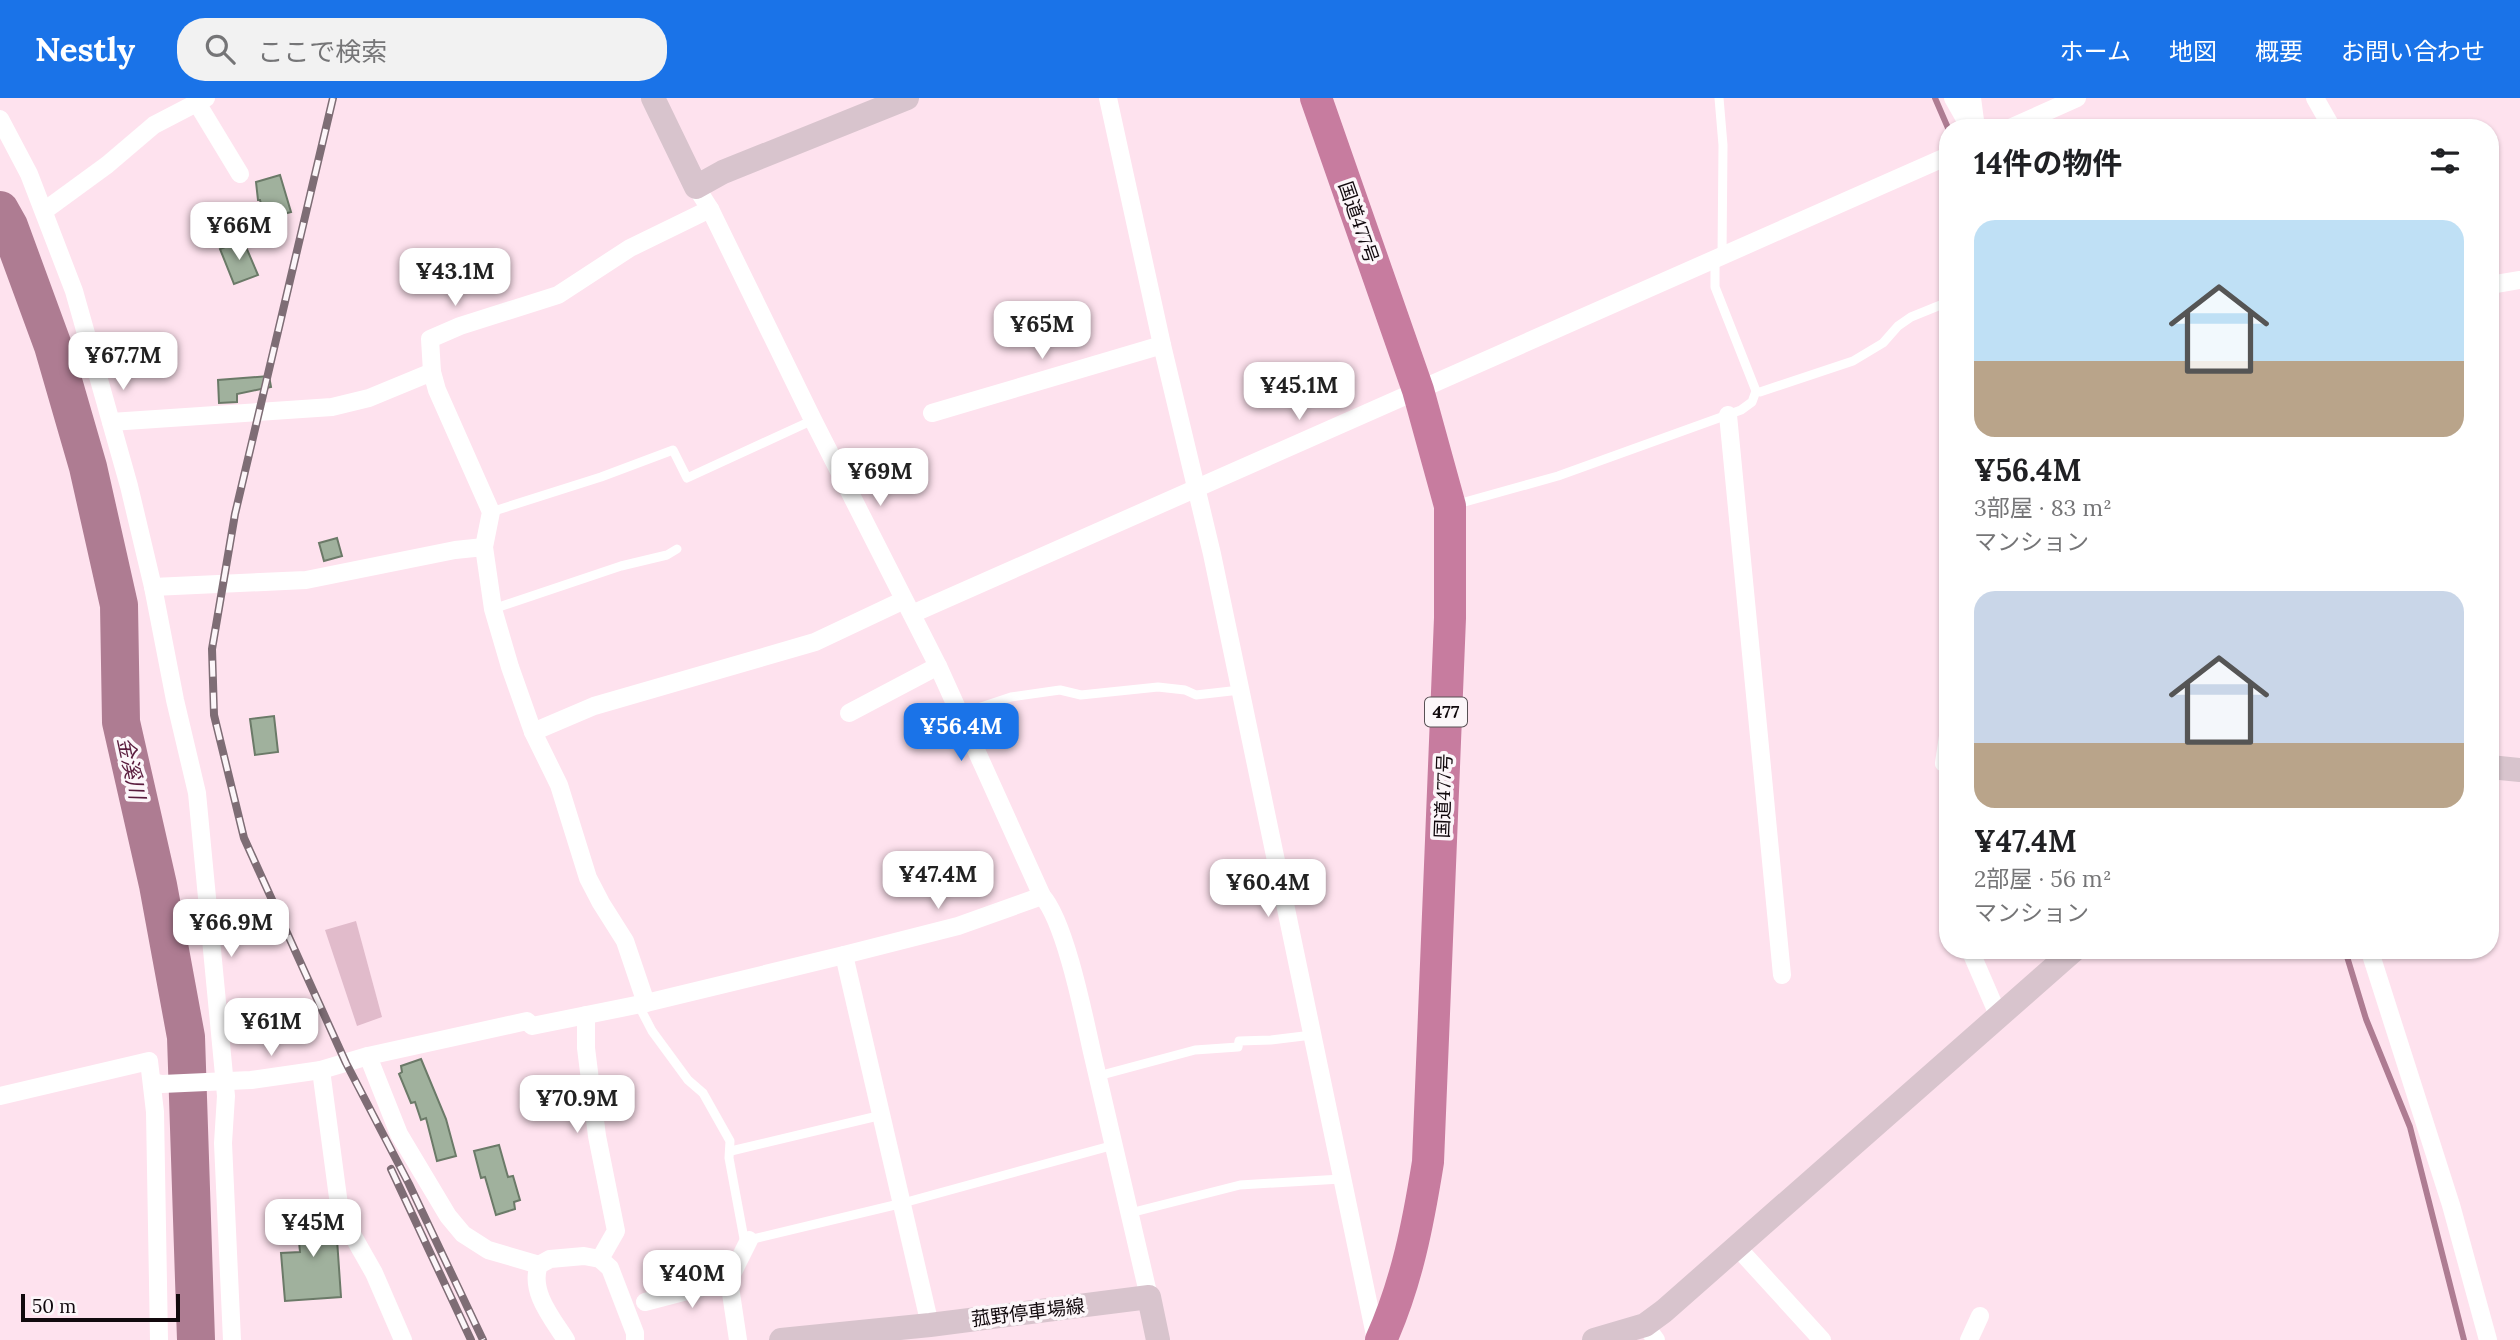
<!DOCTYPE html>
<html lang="ja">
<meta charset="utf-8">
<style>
body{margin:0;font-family:Lora,"Noto Sans JP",serif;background:#f2f2f2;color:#202124;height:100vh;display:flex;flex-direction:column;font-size:26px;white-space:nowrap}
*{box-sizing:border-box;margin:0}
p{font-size:23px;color:#757577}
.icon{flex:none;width:38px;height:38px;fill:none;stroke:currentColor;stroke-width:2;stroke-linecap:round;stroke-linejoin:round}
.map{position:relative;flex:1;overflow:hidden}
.sheet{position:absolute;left:1939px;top:21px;width:560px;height:840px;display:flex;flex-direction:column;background:#fff;border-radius:28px;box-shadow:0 2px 5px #0004}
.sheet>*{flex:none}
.scale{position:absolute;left:21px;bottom:18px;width:159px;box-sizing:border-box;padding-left:7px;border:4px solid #11090d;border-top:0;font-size:19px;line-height:24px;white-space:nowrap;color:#11090d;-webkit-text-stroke:5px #fcf6f9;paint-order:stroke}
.price{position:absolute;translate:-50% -60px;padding:0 16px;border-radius:14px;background:#fff;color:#222;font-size:23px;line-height:46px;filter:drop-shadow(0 2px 4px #0008)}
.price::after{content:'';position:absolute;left:50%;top:42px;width:21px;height:16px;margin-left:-10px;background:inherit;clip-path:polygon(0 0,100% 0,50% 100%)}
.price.selected{background:#1a73e8;color:#fff}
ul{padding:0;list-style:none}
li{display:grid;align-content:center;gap:14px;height:371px;padding:0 35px}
li span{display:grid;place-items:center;height:217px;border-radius:21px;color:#555}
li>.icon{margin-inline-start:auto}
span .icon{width:126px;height:126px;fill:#fffc;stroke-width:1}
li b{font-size:30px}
h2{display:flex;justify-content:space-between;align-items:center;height:84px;padding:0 35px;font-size:30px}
header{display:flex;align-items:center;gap:42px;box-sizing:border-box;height:98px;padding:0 35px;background:#1a73e8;color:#fff}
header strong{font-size:33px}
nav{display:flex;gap:38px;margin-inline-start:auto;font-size:24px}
.search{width:490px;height:63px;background:#f2f2f2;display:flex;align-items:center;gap:18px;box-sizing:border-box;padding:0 24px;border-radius:28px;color:#757577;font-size:26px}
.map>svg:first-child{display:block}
.green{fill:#e1bbcb}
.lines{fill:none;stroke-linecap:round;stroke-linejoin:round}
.stream{stroke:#ae7c92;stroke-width:6}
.river{stroke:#ae7c92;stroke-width:38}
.building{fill:#a0b19d;stroke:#6b7a68;stroke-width:2}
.lane{stroke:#fff;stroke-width:9}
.street{stroke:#fff;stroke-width:18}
.secondary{stroke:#d8c4cd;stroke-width:24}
.highway{stroke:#c77c9f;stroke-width:32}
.rail-casing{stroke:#7e6d75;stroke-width:8}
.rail{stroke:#fcf6f9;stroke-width:5;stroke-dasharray:16;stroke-linecap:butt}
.labels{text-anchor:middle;stroke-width:7;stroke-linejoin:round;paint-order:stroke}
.shield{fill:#fcf6f9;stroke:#585054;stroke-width:2}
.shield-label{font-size:18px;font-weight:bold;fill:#11090d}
.street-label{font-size:19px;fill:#11090d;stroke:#fcf6f9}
.water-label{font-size:21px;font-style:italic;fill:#5a1c3d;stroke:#fcf6f9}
</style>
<header>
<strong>Nestly</strong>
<div class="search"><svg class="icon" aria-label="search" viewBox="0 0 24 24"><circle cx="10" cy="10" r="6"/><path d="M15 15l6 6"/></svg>ここで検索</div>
<nav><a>ホーム</a><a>地図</a><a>概要</a><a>お問い合わせ</a></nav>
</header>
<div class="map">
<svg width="2520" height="1242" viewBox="0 0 2520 1242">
<rect width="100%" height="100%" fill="#fee2ee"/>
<path class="green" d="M356,823L382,919L357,928L325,832Z"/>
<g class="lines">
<g class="stream">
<path d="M1935,0L1948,30"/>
<path d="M2345,852L2366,921L2410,1029L2464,1242"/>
</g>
<path class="river" d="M0,112L9,128L53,248L88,369L119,507L121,624L158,787L186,939L196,1242"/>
</g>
<g class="building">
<path d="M280,77L291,114L265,121L260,102H258L256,84Z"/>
<path d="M243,142L258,177L234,186L220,151Z"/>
<path d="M269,278L271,289L237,296V304L219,305L218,282Z"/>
<path d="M337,440L342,458L324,463L319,445Z"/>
<path d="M274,618L278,654L255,657L250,621Z"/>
<path d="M421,961L446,1021L456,1058L437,1063L426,1020L421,1022L415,1004L411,1005L399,976L402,974L401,968Z"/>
<path d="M499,1047L508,1079L513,1078L520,1102L514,1104L515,1111L496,1117L485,1079L481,1080L474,1053Z"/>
<path d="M328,1109L336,1127L341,1199L285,1203L281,1155L300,1154L296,1112Z"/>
</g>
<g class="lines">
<g class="lane">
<path d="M1719,0L1723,47L1722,158"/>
<path d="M1756,293L1760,294L1853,263L1883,245L1898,228L1911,219L1948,204"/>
<path d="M1454,407L1558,378L1741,312L1752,304L1756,293L1715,189V161"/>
<path d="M491,414L601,379L673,352L687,380L813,322"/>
<path d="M493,511L621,468L667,457L677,451"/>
<path d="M960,616L1011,599L1060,592L1081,597L1158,589L1185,592L1196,597L1240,592"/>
<path d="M638,906L652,933L688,982L703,995L730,1043L729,1060L745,1146"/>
<path d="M1098,978L1195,952L1238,949L1239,943L1271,942L1312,937"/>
<path d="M731,1053L882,1017"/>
<path d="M1130,1115L1240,1087L1341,1081"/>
<path d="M749,1142L903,1105L1114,1047"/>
</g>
<g class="street">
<path d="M1108,0L1162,247L1212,456L1376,1242"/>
<path d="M1953,0L1970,30"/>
<path d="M1972,0L1976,30"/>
<path d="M2315,0L2332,30"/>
<path d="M197,5L240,76"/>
<path d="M0,21L29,76L74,193L129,388L153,489L175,602L197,695L226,998L223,1045L232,1242"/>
<path d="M2010,30L2077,0"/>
<path d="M696,89L710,111L813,322L938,568L1042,798C1065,823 1084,918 1092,954C1111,1036 1130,1118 1149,1199"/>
<path d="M44,113L107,67L154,27L206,0"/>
<path d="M2490,187L2520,182"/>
<path d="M932,315L1162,247"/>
<path d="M1728,317L1782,877"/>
<path d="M111,324L332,309L369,300L432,274"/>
<path d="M153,489L306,482L455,452L484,449"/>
<path d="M912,516L1948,58"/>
<path d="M849,615L938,568"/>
<path d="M533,634L594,608L815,544L904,502"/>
<path d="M1948,638L1944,665L1948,667"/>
<path d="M1970,852L1999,919"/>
<path d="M2372,852V860L2451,1107L2488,1242"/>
<path d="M844,857L930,1227"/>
<path d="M646,905L625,843L601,805L588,780L559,687L533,634L510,569L493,511L484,449L491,414L437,292L432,274L430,241L460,228L558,197L630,150L710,111"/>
<path d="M586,917V950L597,1038L616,1133L600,1161"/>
<path d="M368,958L399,1036L448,1118L463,1136L488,1152L539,1167"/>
<path d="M321,972L339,1107L353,1138L374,1175L403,1242"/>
<path d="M152,984L162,986L251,982L321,972L368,958L527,923L532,928L646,905L844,857L958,828L1042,798"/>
<path d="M0,998L149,963L155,1014L159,1242"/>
<path d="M1738,1150L1822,1242"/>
<path d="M645,1204L729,1182"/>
<path d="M1645,1227L1656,1242"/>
<path d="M566,1242C552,1220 529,1193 539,1167L550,1161L584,1158L600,1161L610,1170L635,1235V1242"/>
<path d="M738,1242L729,1182L749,1142"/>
<path d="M1969,1242L1980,1218"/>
</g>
<g class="secondary">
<path d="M653,0L696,89L723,74L907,0"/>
<path d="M2490,669L2520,672"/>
<path d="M781,1242L930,1227L1149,1199L1158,1242"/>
<path d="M1594,1242L1645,1227L1664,1213L2074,852"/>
</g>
<path class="highway" d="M1316,0L1418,292L1450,408V520L1428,1064C1418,1126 1407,1184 1381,1242"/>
<defs>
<g id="rail">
<path d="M333,0L235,416L212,551L214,617L244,740L346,965L409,1086L483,1242"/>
<path d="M391,1071L471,1242"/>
</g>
</defs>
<use href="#rail" class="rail-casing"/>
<use href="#rail" class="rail"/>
</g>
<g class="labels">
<rect class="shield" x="1425" y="599.5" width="42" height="29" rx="5"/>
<g class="shield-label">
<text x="1446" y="620">477</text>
</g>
<g class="street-label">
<text transform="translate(1359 124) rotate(71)" y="7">国道477号</text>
<text transform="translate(1443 698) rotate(-88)" y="7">国道477号</text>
<text transform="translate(1028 1214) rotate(-7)" y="7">菰野停車場線</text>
</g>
<g class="water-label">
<text transform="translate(131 670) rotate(78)" y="7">金溪川</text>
</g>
</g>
</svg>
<div class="scale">50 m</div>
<b class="price" style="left:239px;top:164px">¥66M</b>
<b class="price" style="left:455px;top:210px">¥43.1M</b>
<b class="price" style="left:1042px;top:263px">¥65M</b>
<b class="price" style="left:123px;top:294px">¥67.7M</b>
<b class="price" style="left:1299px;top:324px">¥45.1M</b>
<b class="price" style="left:880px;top:410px">¥69M</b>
<b class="price selected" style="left:961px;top:665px">¥56.4M</b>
<b class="price" style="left:938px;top:813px">¥47.4M</b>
<b class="price" style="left:1268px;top:821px">¥60.4M</b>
<b class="price" style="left:231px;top:861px">¥66.9M</b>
<b class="price" style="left:271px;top:960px">¥61M</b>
<b class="price" style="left:577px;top:1037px">¥70.9M</b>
<b class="price" style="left:313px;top:1161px">¥45M</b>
<b class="price" style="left:692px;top:1212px">¥40M</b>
<section class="sheet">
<h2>14件の物件<svg class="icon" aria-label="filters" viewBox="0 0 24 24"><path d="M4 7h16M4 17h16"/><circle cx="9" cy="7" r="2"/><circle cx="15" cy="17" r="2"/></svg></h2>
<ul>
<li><span style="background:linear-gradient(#bfe0f5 65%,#b9a48a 0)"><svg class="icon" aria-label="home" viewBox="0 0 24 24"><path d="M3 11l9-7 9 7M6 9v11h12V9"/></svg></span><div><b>¥56.4M</b><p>3部屋 · 83 m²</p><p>マンション</p></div></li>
<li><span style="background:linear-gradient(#c9d6e8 70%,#b9a48a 0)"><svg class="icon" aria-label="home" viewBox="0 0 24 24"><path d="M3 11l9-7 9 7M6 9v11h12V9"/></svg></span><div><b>¥47.4M</b><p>2部屋 · 56 m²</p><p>マンション</p></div></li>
</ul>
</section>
</div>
